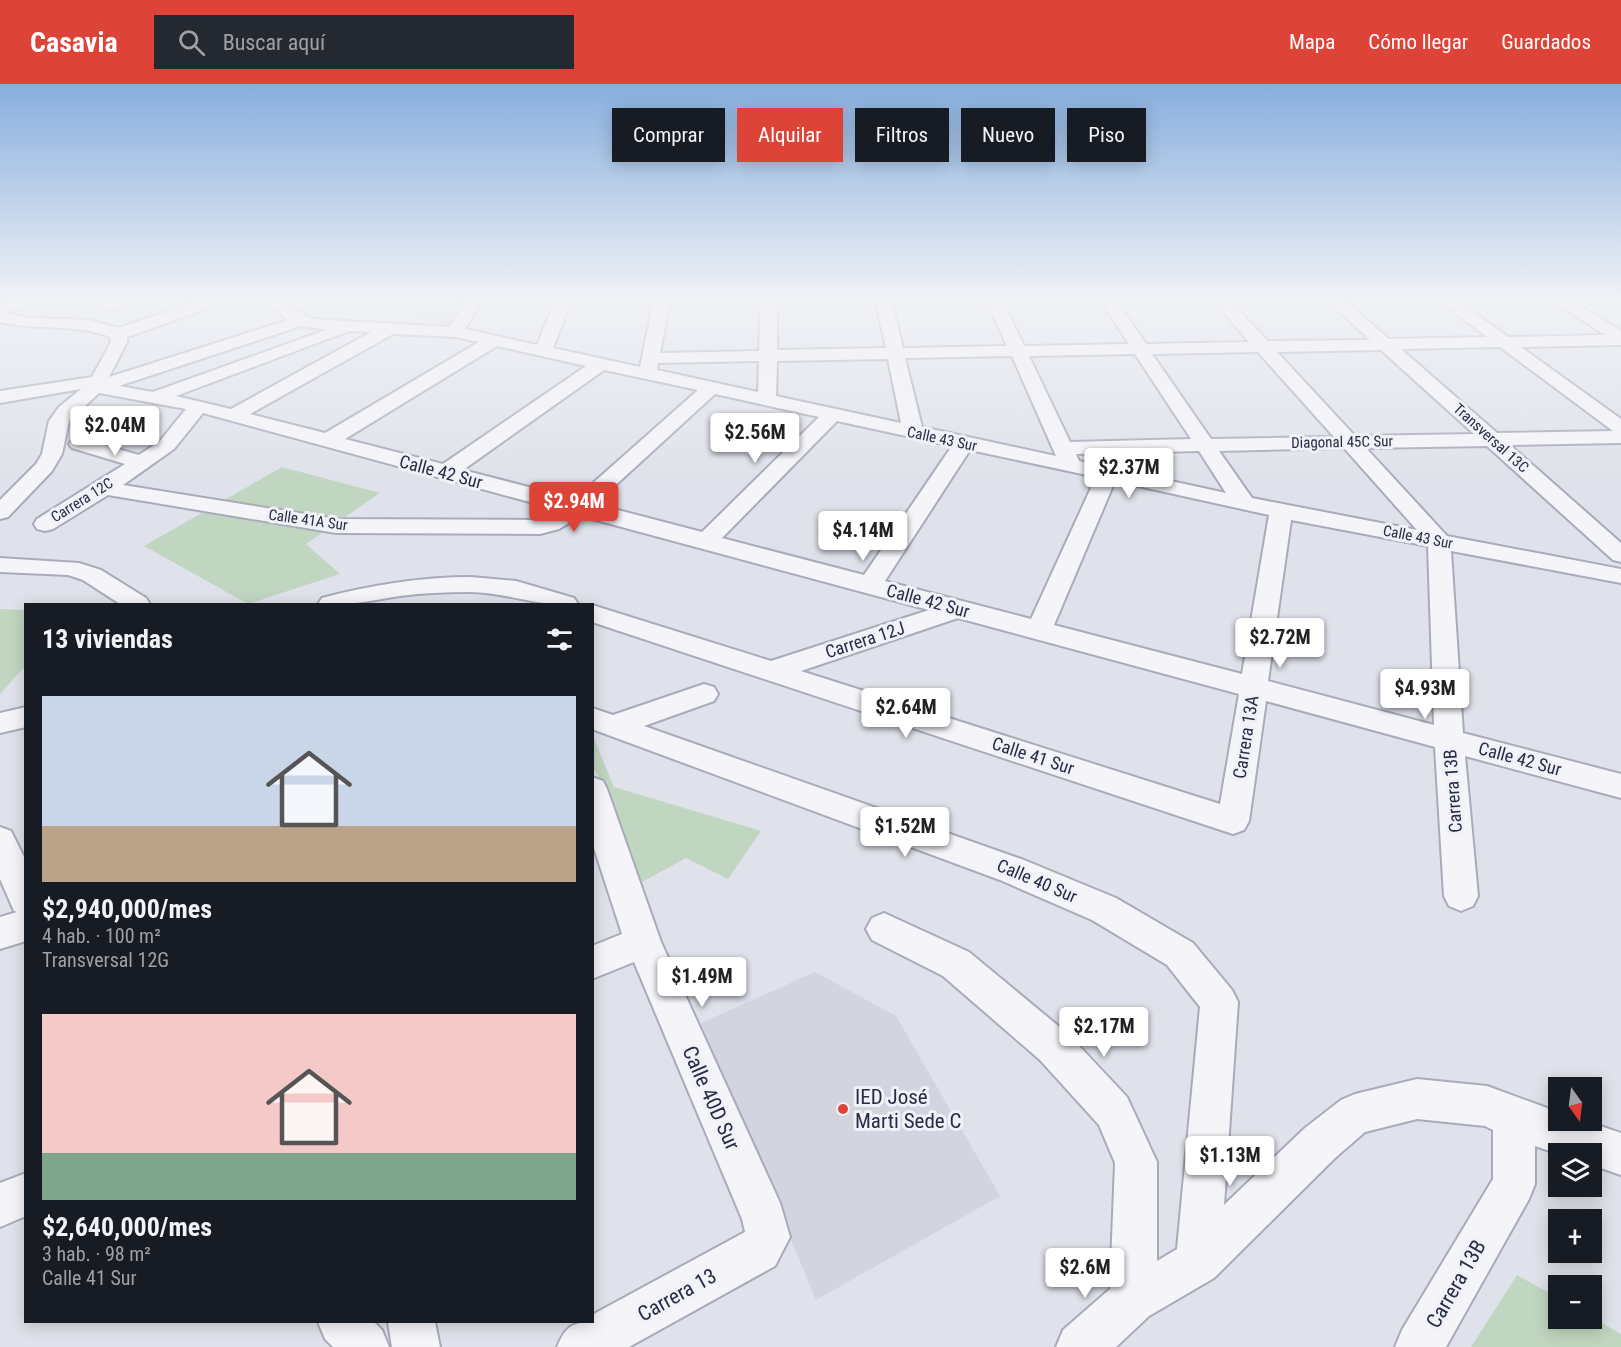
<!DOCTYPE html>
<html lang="es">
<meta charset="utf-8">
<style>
body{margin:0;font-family:"Roboto Condensed",sans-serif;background:#242831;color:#f1f3f6;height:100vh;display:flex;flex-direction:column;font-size:22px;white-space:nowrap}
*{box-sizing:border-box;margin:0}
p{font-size:20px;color:#9ea1a6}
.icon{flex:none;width:33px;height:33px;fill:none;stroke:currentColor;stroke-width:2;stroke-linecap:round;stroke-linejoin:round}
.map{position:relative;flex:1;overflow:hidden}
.sheet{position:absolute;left:24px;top:519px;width:570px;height:720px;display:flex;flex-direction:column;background:#171b24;border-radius:0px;box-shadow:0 3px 15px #0003}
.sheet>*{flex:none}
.banner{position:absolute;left:612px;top:24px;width:570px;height:54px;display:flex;gap:12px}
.needle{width:39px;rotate:166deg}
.tools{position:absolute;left:1548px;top:993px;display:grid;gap:12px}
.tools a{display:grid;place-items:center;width:54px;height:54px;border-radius:0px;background:#171b24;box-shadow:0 3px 15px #0003;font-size:30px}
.price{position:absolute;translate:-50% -51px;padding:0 14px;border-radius:6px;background:#fff;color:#222;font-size:20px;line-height:39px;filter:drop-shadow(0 2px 3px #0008)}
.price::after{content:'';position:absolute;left:50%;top:36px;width:18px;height:14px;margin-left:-9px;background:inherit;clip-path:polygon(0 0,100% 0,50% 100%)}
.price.on{background:#de4337;color:#fff}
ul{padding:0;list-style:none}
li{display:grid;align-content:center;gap:12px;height:318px;padding:0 18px}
li span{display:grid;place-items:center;height:186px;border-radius:0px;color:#555}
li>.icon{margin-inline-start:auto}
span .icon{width:108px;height:108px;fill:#fffc;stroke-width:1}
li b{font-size:26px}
h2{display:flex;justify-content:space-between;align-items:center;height:72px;padding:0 18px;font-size:26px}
.chip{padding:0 21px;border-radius:0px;background:#171b24;box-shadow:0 3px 15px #0003;font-size:21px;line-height:54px}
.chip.on{background:#de4337;color:#fff}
header{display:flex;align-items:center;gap:36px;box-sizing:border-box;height:84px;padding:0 30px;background:#de4337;color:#fff}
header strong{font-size:28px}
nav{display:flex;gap:33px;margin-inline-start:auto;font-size:21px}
.search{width:420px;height:54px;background:#242831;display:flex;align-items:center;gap:15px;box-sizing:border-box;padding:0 21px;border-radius:0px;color:#9ea1a6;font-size:22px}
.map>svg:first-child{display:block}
.built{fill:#d2d4e0}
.green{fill:#c1d6c0}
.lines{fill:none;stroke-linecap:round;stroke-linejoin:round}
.minor-casing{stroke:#a8abb9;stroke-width:4}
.minor{fill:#f4f4f9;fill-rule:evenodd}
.poi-dot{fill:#de4337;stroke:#f0f2f8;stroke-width:2}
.labels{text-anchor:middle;stroke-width:6;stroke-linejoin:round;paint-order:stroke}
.far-street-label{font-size:15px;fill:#272b44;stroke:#f0f2f8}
.street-label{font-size:18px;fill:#272b44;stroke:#f0f2f8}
.near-poi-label{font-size:21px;fill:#272b44;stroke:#f0f2f8;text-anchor:start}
.near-street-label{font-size:21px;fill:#272b44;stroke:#f0f2f8}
</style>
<header>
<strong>Casavia</strong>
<div class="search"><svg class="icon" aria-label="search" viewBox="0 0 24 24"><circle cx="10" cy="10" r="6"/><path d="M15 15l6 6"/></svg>Buscar aquí</div>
<nav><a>Mapa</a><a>Cómo llegar</a><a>Guardados</a></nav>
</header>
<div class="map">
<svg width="1621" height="1263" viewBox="0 0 1621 1263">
<rect width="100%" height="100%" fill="#e0e2eb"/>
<g class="built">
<path d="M381,215H467L451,242L367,224Z"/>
<path d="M815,888L896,932L1000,1112L816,1216L701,939Z"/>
</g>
<g class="green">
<path d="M282,383L380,409L306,460L340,490L248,520L144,462Z"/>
<path d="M0,525L25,526L26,581L0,610Z"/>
<path d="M592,650L614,703L761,747L728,795L686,774L642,798L598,691L593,683Z"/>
<path d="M1517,1191L1558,1214V1234L1592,1233L1621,1250V1263H1471Z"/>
</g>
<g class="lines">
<defs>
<g id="minor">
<path d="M20,215H44L42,218L5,229L30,234L89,236L118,244L206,215H228L226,218L127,253V258L109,293L288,236L260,215H278L312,235L450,243L467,215H483L465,245L537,261L556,215H572L553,264L640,283L654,215H670L660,269L759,267L761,215H777V266L886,264L875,215H891L903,264L1007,262L986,215H1002L1024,262L1129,260L1099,215H1115L1146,260L1249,258L1212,215H1228L1268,257L1370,256L1326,215H1343L1389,255L1487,253L1437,215H1455L1508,253L1605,251L1551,215H1569L1621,247V261L1521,263L1621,335V359L1510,361L1621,459V478L1613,476L1487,362L1366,364L1447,452L1621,485V499L1451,467L1463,649L1621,690V714L1465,672L1478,812L1473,822L1461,827L1449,822L1444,812L1435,663L1266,617L1249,737L1244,746L1233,750L592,538V521L771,577L929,526L581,432L559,445L540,450L336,449L108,411L53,445L45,447L37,445L34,440L37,435L125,380L72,364L69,360L72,356L79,354L139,371L160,357L186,325L99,309L69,337L62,370L52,387L8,433L0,435V416L36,380L42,370L49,337L59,323L81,305L0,319V307L92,293L111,258L110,253C75,239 36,247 0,238V221ZM301,242L326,246L153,308L119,302ZM349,247L371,248L231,325L176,312ZM393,250L455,253L479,258L325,349L250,330ZM497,262L586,282L443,380L345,355ZM1500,263L1613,347L1497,349L1401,265ZM1381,266L1474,350L1355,352L1277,268ZM1258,268L1334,353L1211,355L1152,270ZM1135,270L1191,355L1070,358L1029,272ZM1012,272L1056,372L922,343L905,274ZM888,275L901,339L776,312L777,277ZM759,277L758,308L657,286L658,279ZM604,286L698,306L575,415L463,386ZM715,310L819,333L702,448L595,420ZM203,329L559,426L539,436L336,435L123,401L174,365ZM837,337L952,362L864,491L722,454ZM1344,364L1417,446L1252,414L1219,367ZM970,366L1096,393L1031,535L885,497ZM1199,367L1226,409L1079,377L1076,370ZM1115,397L1269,431L1242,590L1054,541ZM1291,436L1428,462L1434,641L1268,597ZM958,534L1239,610L1220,720L801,587Z"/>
<path d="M117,215H139L137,218L109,228L101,223L103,220Z"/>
<path d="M0,474L79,479L101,486L146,514L150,520H120L83,496L68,491L0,488Z"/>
<path d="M471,493L516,497L574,514L578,520C541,524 506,508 469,508C446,508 423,509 400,512C373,516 346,523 318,520L322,514C371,501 420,493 471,493Z"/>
<path d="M704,600L714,603L718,610L714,617L644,642L1024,776L1116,814L1193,859L1232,906L1238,918L1224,1121L1305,1044L1341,1016L1355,1010L1417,995L1487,1002L1558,1028V1036H1583L1621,1049V1091L1592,1081V1070H1558L1535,1062V1100L1529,1115L1446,1263H1395L1402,1246L1493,1095V1046L1485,1042L1417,1035L1365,1048L1335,1074L1214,1194L1149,1232L1116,1263H1056L1063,1246L1110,1205L1115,1079L1099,1041L1040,976L943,892L872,856L866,845L872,834L884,829L969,868L1068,950L1127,1013L1157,1078V1177L1177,1165L1200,923L1167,881L1092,836L1000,796L592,645V624L613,631Z"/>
<path d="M26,623V643L0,649V629Z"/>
<path d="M592,693L603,697L607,705L661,858L780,1119L790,1153L775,1182L629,1263H557C565,1244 571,1238 592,1238V1231L745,1148L742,1135L634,878L592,895V862L622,850L592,758Z"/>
<path d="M0,743L11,747L26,777V857L0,865V833L17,828L14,827L0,795Z"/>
<path d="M26,1089V1132L0,1143V1099Z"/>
<path d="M318,1238H374L382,1246L389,1263H333L325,1255Z"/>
<path d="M388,1238H435L440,1263H392Z"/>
</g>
</defs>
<use href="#minor" class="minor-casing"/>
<use href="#minor" class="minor"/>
</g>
<linearGradient id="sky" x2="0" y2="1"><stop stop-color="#87aede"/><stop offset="0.55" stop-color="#f1f2f6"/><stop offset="1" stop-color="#f1f2f6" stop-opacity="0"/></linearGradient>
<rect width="1621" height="392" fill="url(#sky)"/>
<circle class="poi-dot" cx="843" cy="1025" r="6"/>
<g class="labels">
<g class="far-street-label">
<text transform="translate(1491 354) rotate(42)" y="5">Transversal 13C</text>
<text transform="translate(942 355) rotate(12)" y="5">Calle 43 Sur</text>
<text transform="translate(1342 358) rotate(-1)" y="5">Diagonal 45C Sur</text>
<text transform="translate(82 416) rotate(-32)" y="5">Carrera 12C</text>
<text transform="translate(308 436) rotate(8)" y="5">Calle 41A Sur</text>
<text transform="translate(1418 453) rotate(11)" y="5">Calle 43 Sur</text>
</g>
<g class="street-label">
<text transform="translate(441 388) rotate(15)" y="6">Calle 42 Sur</text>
<text transform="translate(928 517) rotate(15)" y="6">Calle 42 Sur</text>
<text transform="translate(865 556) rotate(-18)" y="6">Carrera 12J</text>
<text transform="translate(1246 653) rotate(-81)" y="6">Carrera 13A</text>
<text transform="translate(1033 672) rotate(18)" y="6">Calle 41 Sur</text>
<text transform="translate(1520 675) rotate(15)" y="6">Calle 42 Sur</text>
<text transform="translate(1453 707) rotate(-94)" y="6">Carrera 13B</text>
<text transform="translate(1037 797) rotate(23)" y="6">Calle 40 Sur</text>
</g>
<g class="near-poi-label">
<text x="855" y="1020">IED José<tspan x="855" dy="24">Marti Sede C</tspan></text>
</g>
<g class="near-street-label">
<text transform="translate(711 1014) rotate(66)" y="7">Calle 40D Sur</text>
<text transform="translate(1456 1200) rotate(-60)" y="7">Carrera 13B</text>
<text transform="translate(677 1211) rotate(-29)" y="7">Carrera 13</text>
</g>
</g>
</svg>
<div class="tools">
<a><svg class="needle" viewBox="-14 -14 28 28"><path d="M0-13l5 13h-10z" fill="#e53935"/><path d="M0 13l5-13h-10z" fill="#9ea1a6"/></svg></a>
<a><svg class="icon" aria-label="layers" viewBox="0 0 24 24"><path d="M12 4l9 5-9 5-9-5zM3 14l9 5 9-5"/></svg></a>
<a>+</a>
<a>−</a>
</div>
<b class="price" style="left:115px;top:373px">$2.04M</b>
<b class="price" style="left:755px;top:380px">$2.56M</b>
<b class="price" style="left:1129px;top:415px">$2.37M</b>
<b class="price on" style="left:574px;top:449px">$2.94M</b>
<b class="price" style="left:863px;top:478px">$4.14M</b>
<b class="price" style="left:1280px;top:585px">$2.72M</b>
<b class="price" style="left:1425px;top:636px">$4.93M</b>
<b class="price" style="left:906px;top:655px">$2.64M</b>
<b class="price" style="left:905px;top:774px">$1.52M</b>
<b class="price" style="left:702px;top:924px">$1.49M</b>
<b class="price" style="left:1104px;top:974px">$2.17M</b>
<b class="price" style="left:1230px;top:1103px">$1.13M</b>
<b class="price" style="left:1085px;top:1215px">$2.6M</b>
<div class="banner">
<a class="chip">Comprar</a>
<a class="chip on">Alquilar</a>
<a class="chip">Filtros</a>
<a class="chip">Nuevo</a>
<a class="chip">Piso</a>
</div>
<section class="sheet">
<h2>13 viviendas<svg class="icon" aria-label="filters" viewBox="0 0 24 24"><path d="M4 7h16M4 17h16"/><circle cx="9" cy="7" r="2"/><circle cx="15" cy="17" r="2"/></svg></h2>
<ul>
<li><span style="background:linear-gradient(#c9d6e8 70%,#b9a48a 0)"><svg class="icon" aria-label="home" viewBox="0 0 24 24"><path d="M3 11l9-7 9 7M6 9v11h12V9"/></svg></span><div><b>$2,940,000/mes</b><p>4 hab. · 100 m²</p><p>Transversal 12G</p></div></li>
<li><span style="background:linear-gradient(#f6c9c9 75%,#7fa58c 0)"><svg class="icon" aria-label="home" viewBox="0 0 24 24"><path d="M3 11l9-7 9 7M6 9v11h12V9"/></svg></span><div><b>$2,640,000/mes</b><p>3 hab. · 98 m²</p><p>Calle 41 Sur</p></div></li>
</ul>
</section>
</div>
